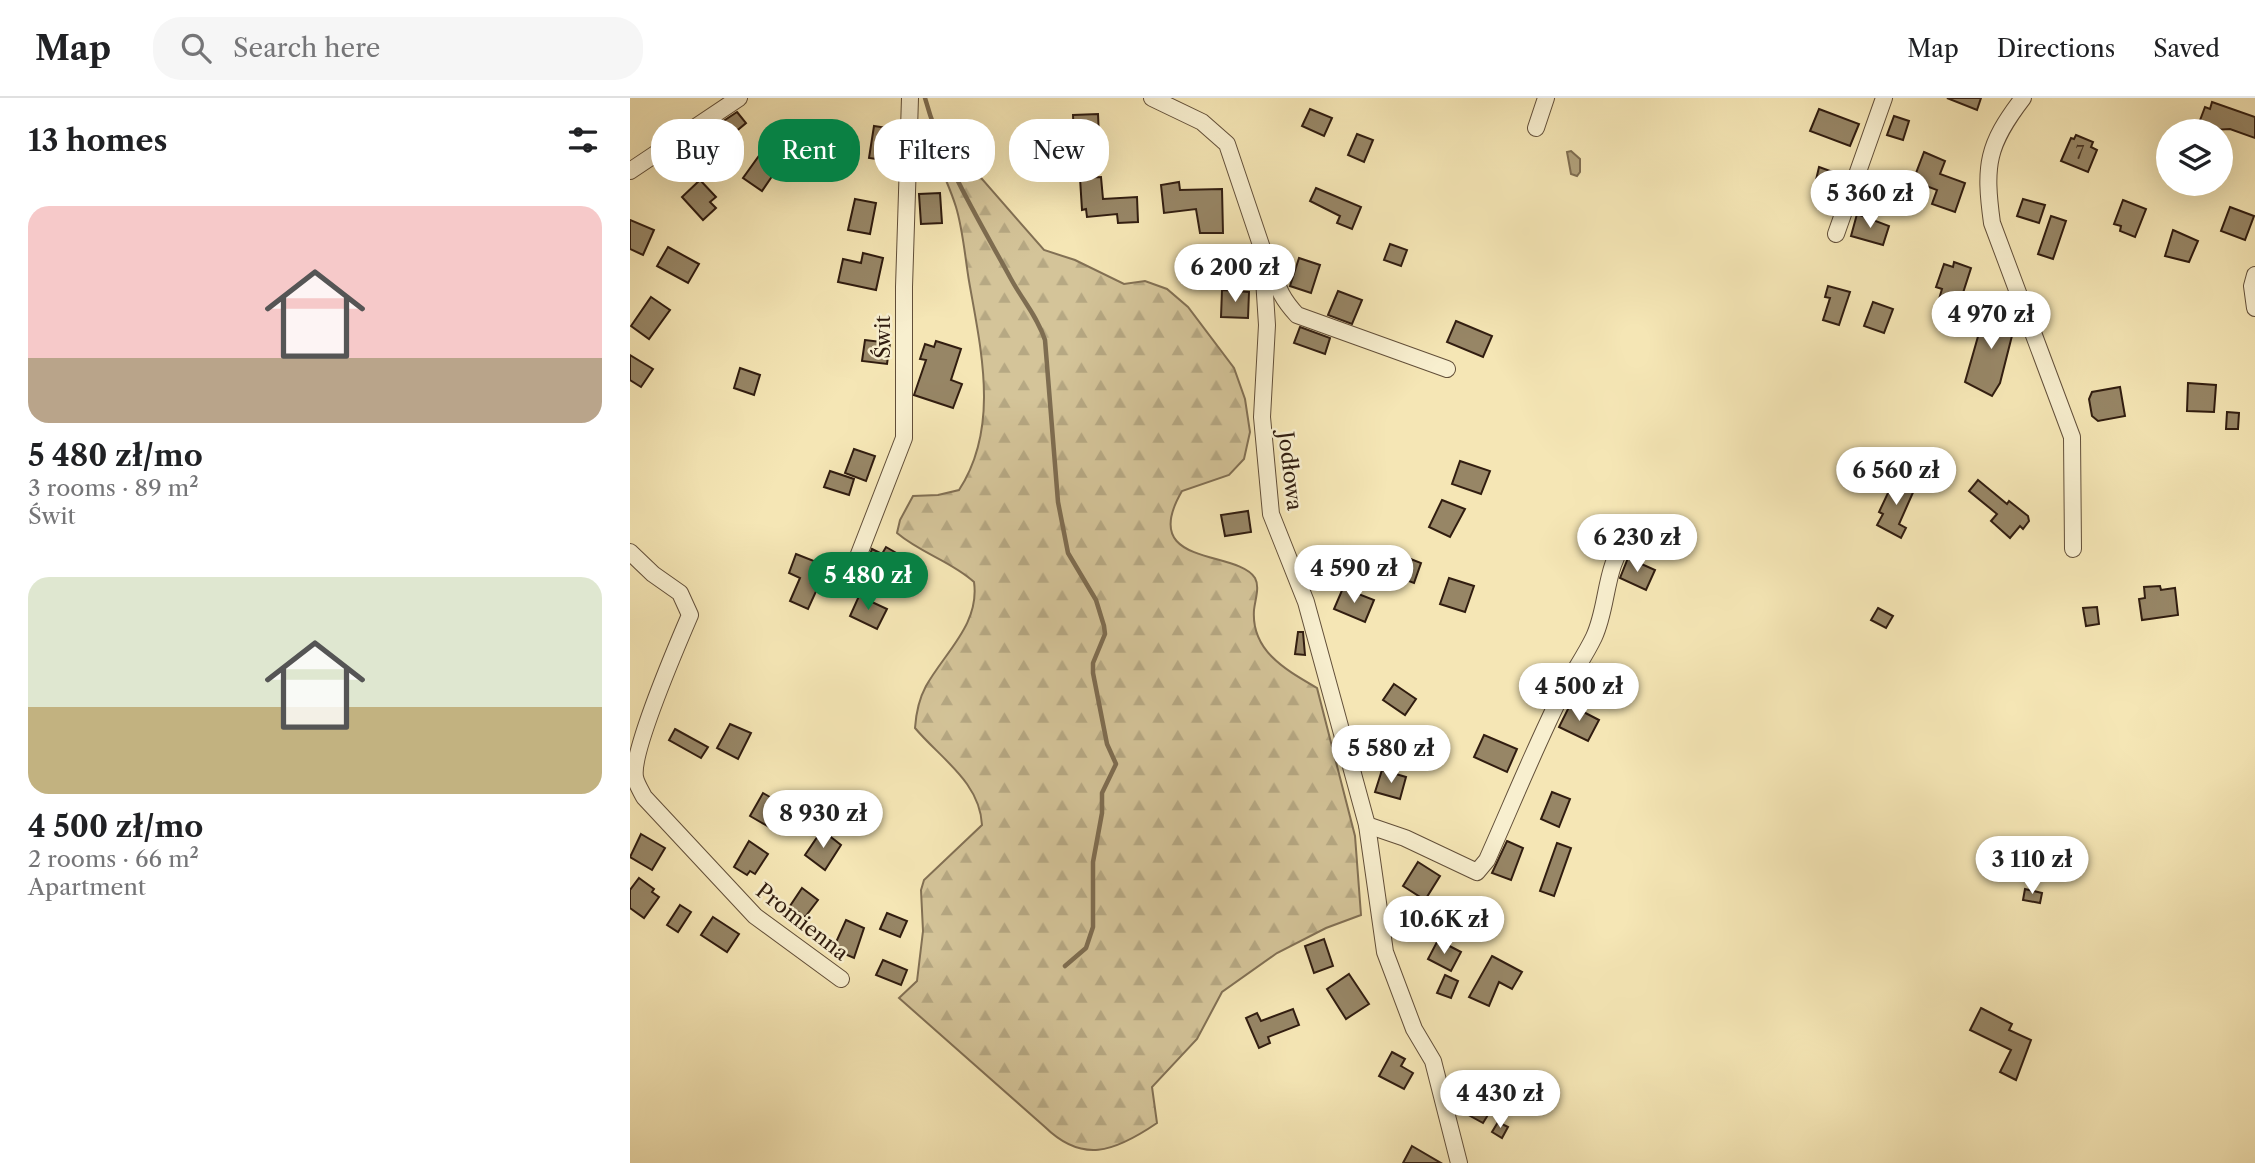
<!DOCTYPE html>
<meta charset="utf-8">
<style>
body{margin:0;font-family:"Libre Caslon Text",serif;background:#f6f6f6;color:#202124;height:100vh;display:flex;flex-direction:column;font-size:26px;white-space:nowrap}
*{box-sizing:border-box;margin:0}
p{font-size:23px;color:#757577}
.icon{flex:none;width:38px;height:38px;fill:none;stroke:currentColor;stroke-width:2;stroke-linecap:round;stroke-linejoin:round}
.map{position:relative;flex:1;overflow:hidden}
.sheet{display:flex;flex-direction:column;background:#fff;width:630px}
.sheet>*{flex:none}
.hud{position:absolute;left:21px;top:21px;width:665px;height:63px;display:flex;gap:14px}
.buttons{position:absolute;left:1526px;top:21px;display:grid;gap:14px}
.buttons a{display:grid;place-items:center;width:77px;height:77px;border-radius:50%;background:#fff;box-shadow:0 7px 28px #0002;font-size:35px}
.price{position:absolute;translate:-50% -60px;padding:0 16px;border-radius:24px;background:#fff;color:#222;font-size:23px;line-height:46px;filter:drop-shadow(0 2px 4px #0008)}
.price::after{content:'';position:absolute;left:50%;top:42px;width:21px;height:16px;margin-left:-10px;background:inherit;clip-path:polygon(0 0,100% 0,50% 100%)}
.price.on{background:#0b8043;color:#fff}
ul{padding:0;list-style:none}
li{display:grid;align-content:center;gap:14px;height:371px;padding:0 28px}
li span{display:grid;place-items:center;height:217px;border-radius:21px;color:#555}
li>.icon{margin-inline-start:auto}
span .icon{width:126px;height:126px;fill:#fffc;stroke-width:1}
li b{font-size:30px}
h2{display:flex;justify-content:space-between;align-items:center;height:84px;padding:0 28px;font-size:30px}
.pill{padding:0 24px;border-radius:28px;background:#fff;box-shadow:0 7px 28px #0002;font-size:24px;line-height:63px}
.pill.on{background:#0b8043;color:#fff}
header{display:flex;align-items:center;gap:42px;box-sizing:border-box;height:98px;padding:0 35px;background:#fff;border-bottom:2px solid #e0e0e0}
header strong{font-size:33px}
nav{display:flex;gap:38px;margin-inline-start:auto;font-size:24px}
.search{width:490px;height:63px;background:#f6f6f6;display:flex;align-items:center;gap:18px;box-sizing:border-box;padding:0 24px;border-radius:28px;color:#757577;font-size:26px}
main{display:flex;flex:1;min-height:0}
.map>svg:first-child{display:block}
.forest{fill:url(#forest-firs);stroke:#827054;stroke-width:2}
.water{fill:#b2a27d;stroke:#7e6d51;stroke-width:2}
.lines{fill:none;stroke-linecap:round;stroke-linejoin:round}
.stream{stroke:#7e6d51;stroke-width:4.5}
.building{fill:#978666;stroke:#311d10;stroke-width:2}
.minor-casing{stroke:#624f39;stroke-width:18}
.minor{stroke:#f8efcf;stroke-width:16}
.labels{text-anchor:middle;stroke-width:5;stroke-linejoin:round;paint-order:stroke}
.number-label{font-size:18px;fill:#4a3726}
.street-label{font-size:21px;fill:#311d10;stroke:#f8efcf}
</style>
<header>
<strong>Map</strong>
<div class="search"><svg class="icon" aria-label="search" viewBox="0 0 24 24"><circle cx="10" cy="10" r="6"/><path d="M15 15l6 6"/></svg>Search here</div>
<nav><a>Map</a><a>Directions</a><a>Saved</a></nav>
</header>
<main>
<section class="sheet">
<h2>13 homes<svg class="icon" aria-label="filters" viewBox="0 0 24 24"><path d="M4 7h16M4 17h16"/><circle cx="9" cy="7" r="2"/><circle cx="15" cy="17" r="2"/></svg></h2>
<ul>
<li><span style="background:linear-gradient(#f6c9c9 70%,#b9a48a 0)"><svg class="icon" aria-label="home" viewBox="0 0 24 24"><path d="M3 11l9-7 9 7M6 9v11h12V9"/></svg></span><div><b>5 480 zł/mo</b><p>3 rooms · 89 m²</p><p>Świt</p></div></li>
<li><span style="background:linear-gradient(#dfe7d0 60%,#c2b280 0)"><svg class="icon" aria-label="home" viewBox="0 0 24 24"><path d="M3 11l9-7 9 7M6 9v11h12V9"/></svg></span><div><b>4 500 zł/mo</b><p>2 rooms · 66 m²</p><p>Apartment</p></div></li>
</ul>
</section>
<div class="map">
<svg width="1625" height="1065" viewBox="0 0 1625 1065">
<defs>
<pattern id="forest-firs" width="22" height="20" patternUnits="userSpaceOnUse" patternTransform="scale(1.75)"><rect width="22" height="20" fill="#d4c499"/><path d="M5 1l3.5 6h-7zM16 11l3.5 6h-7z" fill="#b6a883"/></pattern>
</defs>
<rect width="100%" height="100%" fill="#f5e6b5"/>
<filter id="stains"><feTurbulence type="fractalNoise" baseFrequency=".00286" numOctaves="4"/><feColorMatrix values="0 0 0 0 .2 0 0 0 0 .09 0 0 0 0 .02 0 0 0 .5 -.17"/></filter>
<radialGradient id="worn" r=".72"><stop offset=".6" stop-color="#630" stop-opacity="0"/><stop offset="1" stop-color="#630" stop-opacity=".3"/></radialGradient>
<path class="forest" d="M320,23L345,73L414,152L445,162L494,186L515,183L537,191L558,209L604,270L615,301L620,334L614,361L599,377L552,393C507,470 607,451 625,480C630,489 625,502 624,512C621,553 656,572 687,590L725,738L731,817L696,830L647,855L592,894L567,941L522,989L527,1025C483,1055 452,1065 415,1029L269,900L287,883L293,833L291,792L294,782L352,727C350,684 310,660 285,630C286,615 289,601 296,588C315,554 350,526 344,484C321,463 292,456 267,435L270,422L283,398L308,397L329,392C370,329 351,252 339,183C335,159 333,132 326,109C317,80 302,52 290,25Z"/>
<path class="water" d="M941,53L950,61V74L947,78L941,76L937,54Z"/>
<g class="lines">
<path class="stream" d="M295,0C312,63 350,124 381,181C393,203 407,218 415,242L428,404L438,455L466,502L474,528L475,536L463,565V575L477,646L486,666L472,695V715L463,764V829L456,850L435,868"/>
</g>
<g class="building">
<path d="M1317,0H1351L1347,12Z"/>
<path d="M1582,4L1625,19V40L1600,31L1566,33L1575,9L1580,11Z"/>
<path d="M680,11L702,20L694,38L672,28Z"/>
<path d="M1189,11L1229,26L1220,48L1180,33Z"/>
<path d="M107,14L116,25L97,41L86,28Z"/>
<path d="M468,16L469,39L444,40L443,17Z"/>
<path d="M1264,18L1279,23L1273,42L1257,37Z"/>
<path d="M244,28L265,31L261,63L239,60Z"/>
<path d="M727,36L743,42L734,64L718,57Z"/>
<path d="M1446,37L1463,44L1461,49L1467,52L1458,74L1431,63L1441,40L1444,41Z"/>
<path d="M1294,54L1315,63L1310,76L1335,85L1325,114L1302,106L1307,92L1283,83Z"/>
<path d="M66,55L76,63L63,79L54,72Z"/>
<path d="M131,55L149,68L132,93L113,80Z"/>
<path d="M1189,69L1206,75L1196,100L1183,95Z"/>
<path d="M471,79L473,101L507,99L508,124L488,125L487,116L457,119L456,111L452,112L450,80Z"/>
<path d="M70,82L86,99L80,104L86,110L73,122L52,99Z"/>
<path d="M549,84L550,92L592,91L593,135H570L566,111L534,115L531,87Z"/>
<path d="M686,90L731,109L722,131L707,125L710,118L680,103Z"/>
<path d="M310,95L312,125L291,126L289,96Z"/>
<path d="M225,101L246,105L240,136L218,132Z"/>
<path d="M1393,101L1415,107L1409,125L1387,118Z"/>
<path d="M1493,102L1516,111L1505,139L1490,133L1491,128L1484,126Z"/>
<path d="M1600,109L1624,118L1615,142L1591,133Z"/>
<path d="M1227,116L1259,128L1253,147L1221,138Z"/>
<path d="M1421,118L1436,123L1423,161L1408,156Z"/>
<path d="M0,122L24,132L13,157L0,151Z"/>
<path d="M1543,132L1568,143L1559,164L1535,158Z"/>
<path d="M760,146L777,152L771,168L754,162Z"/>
<path d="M38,149L69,166L58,185L27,168Z"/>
<path d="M233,155L253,160L246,192L208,184L213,161L231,165Z"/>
<path d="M669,160L690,167L681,195L660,188Z"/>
<path d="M1324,164L1341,170L1332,198L1328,197L1325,206L1309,201L1312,191L1306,189L1314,166L1323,169Z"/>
<path d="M1198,188L1220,194L1209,227L1193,222L1200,200L1195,199Z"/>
<path d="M592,192L619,194L618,220L591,219Z"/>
<path d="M708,193L732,202L722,226L698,217Z"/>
<path d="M21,199L40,212L19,241L1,228Z"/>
<path d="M1243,204L1263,211L1254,235L1234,228Z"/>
<path d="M1368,209L1384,213L1386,222L1370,285L1362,298L1335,284L1355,214L1366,217Z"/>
<path d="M826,223L862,238L853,259L817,244Z"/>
<path d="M670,229L700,240L695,256L664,245Z"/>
<path d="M235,242L260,245L257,266L232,263Z"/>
<path d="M306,243L331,251L321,282L332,286L323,310L284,297L296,262L290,261L295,246L304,249Z"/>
<path d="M0,257L23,271L11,289L0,282Z"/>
<path d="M110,270L130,277L124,297L104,290Z"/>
<path d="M1558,285L1586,287L1584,314L1557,313Z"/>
<path d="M1490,289L1495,318L1468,323L1462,318L1459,301L1462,294Z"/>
<path d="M1597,314L1609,315L1608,331H1596Z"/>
<path d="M224,351L245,358L236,383L215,375Z"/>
<path d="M830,363L860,373L851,396L822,386Z"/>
<path d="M200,373L224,381L219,397L194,389Z"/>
<path d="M1265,380L1285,390L1269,426L1276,430L1271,440L1247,427L1253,416L1249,414Z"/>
<path d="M1348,382L1377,406L1379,403L1398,418L1399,423L1393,431L1390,428L1380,440L1361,423L1367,416L1339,393Z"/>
<path d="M812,402L835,411L820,439L799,429Z"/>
<path d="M618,413L621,434L595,438L591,417Z"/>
<path d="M256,449L270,457L255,483L235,471L242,451L252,456Z"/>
<path d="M166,456L189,465L181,485L188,489L178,511L160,503L170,480L159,475Z"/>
<path d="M768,456L791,465L784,485L760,476Z"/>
<path d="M998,460L1025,472L1016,492L990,480Z"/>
<path d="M819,480L844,488L835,514L810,506Z"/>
<path d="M1530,488L1531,492L1545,490L1548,517L1512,522L1509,501L1515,500L1514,489Z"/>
<path d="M713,490L744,502L735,524L704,511Z"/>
<path d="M229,498L257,511L247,531L220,518Z"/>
<path d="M1467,509L1469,526L1456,528L1453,510Z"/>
<path d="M1248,510L1263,518L1256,530L1241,522Z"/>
<path d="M668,534H673L675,557L665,556Z"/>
<path d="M963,566L987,580L975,601L951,586Z"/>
<path d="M764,586L786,601L775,617L753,602Z"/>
<path d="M940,607L969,622L958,643L929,629Z"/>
<path d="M100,626L121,635L108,661L87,650Z"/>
<path d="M45,631L78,649L71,660L39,642Z"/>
<path d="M854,637L887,651L877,674L844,659Z"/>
<path d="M752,672L776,679L770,701L745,694Z"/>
<path d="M922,694L940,701L929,729L911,721Z"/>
<path d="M133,695L152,706L139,729L120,718Z"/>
<path d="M192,732L211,747L195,772L175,757Z"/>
<path d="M11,736L35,750L22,772L0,759Z"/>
<path d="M119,743L138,756L125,776L120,773L117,777L104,769Z"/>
<path d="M877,743L893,750L881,782L862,775Z"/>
<path d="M927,745L941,750L924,798L910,793Z"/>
<path d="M788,764L810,778L795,802L773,788Z"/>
<path d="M9,780L24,791L22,794L29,799L14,820L0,810V792Z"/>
<path d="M172,790L188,802L175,819L160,808Z"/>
<path d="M1395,791L1412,795L1410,805L1393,802Z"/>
<path d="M50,807L61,814L48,834L37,827Z"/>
<path d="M257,815L277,823L270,839L250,831Z"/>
<path d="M83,819L109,836L97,854L71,837Z"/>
<path d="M216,822L234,830L224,860L203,851Z"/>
<path d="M694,841L703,868L684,875L675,848Z"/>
<path d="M808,842L831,854L821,873L798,861Z"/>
<path d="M862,858L892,874L882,891L869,884L859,908L839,899Z"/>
<path d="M253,862L277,872L271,887L246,877Z"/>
<path d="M719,876L739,906L716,921L697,891Z"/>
<path d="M815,877L828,883L821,900L807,895Z"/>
<path d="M1351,910L1382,926L1379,932L1401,942L1386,982L1370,974L1381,952L1340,932Z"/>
<path d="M663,911L669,927L638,939L640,945L629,950L616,920L627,915L631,923Z"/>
<path d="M762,954L775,961L771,968L783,975L774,991L749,978Z"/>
<path d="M836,991L864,1007L853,1025L826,1010Z"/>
<path d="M868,1024L878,1029L872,1040L862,1034Z"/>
<path d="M782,1048L811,1065H773Z"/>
</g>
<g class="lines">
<defs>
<g id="minor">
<path d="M522,0L572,24L597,46L632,150L637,227L632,319L641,416L676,504L737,727L755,854L784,931L803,963L829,1065"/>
<path d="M1393,0C1357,47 1354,67 1362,125L1442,339L1443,451"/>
<path d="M906,30L916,0"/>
<path d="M0,73L109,0"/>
<path d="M1206,136L1254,0"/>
<path d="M633,165L644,171C646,190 654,203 667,217L817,271"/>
<path d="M1625,177L1622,188L1625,210"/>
<path d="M0,454L23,476L50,495L60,517C48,545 1,654 5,679C6,685 11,693 14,699L125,818L211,881"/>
<path d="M224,469L274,340V189L280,0"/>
<path d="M737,727L775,740L847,774L857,762C882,706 905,649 932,595C942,576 955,558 964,539C979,507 974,465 999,440"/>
</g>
</defs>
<use href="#minor" class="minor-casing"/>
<use href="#minor" class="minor"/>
</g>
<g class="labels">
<g class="number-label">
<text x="1450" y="61">7</text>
</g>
<g class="street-label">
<text transform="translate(253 239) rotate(-90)" y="7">Świt</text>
<text transform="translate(660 373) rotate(83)" y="7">Jodłowa</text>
<text transform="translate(172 824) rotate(38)" y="7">Promienna</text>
</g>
</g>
<rect width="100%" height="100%" filter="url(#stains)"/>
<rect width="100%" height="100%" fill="url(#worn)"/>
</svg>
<div class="buttons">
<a><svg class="icon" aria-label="layers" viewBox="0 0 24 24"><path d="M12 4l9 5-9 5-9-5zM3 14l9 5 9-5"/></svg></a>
</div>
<b class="price" style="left:1240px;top:132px">5 360 zł</b>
<b class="price" style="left:605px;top:206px">6 200 zł</b>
<b class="price" style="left:1361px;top:253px">4 970 zł</b>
<b class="price" style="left:1266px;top:409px">6 560 zł</b>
<b class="price" style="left:1007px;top:476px">6 230 zł</b>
<b class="price" style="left:724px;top:507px">4 590 zł</b>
<b class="price on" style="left:238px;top:514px">5 480 zł</b>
<b class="price" style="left:949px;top:625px">4 500 zł</b>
<b class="price" style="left:761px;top:687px">5 580 zł</b>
<b class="price" style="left:193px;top:752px">8 930 zł</b>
<b class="price" style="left:1402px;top:798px">3 110 zł</b>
<b class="price" style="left:814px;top:858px">10.6K zł</b>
<b class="price" style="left:870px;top:1032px">4 430 zł</b>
<div class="hud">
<a class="pill">Buy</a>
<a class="pill on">Rent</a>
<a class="pill">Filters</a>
<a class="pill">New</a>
</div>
</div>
</main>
